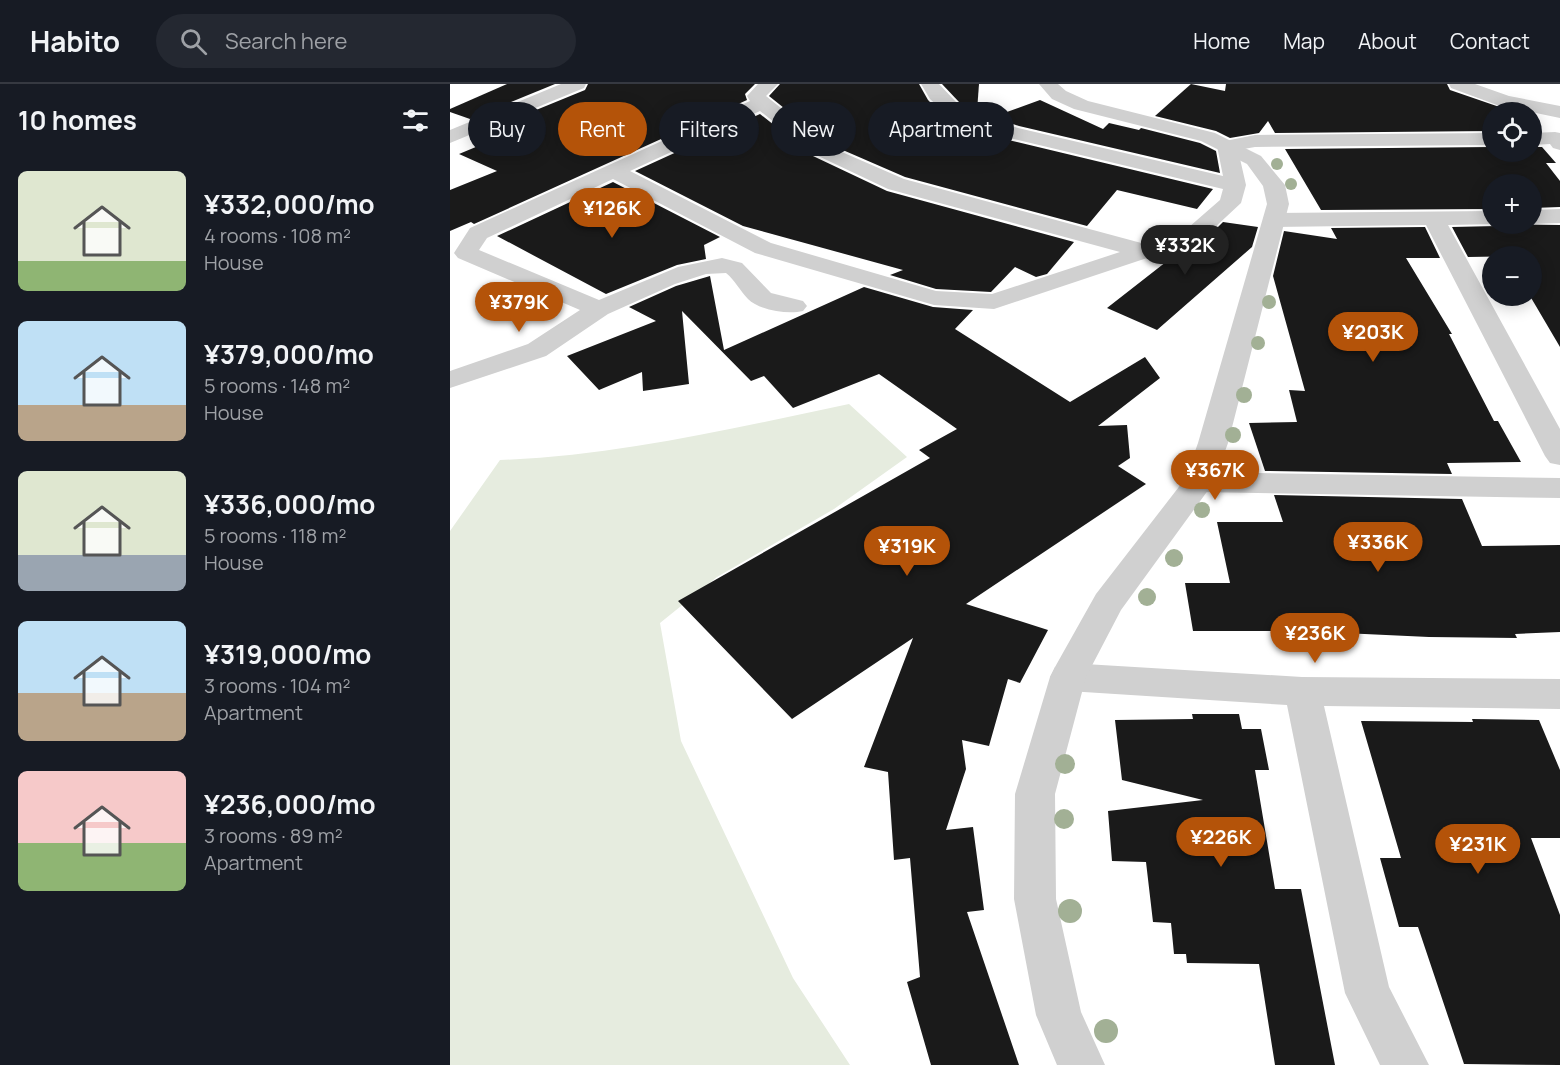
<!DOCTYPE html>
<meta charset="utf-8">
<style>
body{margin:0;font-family:Manrope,sans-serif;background:#242831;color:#f1f3f6;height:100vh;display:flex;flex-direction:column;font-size:22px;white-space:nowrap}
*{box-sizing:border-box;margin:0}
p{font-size:20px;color:#9ea1a6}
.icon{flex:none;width:33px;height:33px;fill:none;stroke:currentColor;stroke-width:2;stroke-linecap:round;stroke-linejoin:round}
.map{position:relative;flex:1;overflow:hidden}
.side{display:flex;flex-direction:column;background:#171b24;width:450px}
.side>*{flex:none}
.banner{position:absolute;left:18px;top:18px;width:570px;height:54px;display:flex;gap:12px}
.buttons{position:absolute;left:1032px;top:18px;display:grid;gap:12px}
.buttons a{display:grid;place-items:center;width:60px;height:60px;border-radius:50%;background:#171b24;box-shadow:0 3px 15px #0003;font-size:30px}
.price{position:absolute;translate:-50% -51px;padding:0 14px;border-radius:21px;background:#b45309;color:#fff;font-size:20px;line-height:39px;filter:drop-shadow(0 2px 3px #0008)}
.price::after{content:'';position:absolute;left:50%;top:36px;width:18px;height:14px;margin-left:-9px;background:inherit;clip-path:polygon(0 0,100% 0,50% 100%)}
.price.current{background:#222;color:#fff}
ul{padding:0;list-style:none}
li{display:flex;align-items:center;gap:18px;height:150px;padding:0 18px}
li span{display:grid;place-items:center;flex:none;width:168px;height:120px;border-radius:9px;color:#555}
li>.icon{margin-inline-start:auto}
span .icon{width:72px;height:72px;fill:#fffc;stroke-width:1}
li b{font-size:26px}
h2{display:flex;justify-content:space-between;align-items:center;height:72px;padding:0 18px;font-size:26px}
.tag{padding:0 21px;border-radius:27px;background:#171b24;box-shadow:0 3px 15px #0003;font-size:21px;line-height:54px}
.tag.current{background:#b45309;color:#fff}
header{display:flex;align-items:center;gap:36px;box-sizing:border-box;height:84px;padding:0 30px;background:#171b24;border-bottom:2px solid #363941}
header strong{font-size:28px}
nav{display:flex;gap:33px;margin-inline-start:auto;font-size:21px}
.search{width:420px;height:54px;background:#242831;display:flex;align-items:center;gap:15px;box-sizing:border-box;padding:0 21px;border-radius:33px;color:#9ea1a6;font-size:22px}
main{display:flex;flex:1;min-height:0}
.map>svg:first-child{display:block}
.green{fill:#e6ecdf}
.building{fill:#1a1a1a}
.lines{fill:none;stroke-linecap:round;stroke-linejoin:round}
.minor{fill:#d0d0d0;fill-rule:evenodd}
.tertiary{fill:#d0d0d0;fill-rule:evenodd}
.tree{fill:#a2b095}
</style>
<header>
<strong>Habito</strong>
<div class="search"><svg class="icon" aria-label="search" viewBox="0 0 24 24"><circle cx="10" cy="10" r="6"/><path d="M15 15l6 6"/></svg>Search here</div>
<nav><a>Home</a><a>Map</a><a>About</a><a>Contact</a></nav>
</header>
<main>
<section class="side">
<h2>10 homes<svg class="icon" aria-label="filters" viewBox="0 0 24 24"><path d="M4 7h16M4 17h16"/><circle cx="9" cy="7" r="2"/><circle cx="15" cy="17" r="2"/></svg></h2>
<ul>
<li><span style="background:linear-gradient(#dfe7d0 75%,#8fb573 0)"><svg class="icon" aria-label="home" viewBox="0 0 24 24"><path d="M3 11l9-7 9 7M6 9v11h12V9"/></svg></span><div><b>¥332,000/mo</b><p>4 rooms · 108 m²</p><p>House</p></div></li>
<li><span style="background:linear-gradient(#bfe0f5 70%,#b9a48a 0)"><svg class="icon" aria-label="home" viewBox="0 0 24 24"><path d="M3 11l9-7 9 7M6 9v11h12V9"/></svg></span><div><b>¥379,000/mo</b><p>5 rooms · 148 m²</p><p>House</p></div></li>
<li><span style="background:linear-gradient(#dfe7d0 70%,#9aa5b1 0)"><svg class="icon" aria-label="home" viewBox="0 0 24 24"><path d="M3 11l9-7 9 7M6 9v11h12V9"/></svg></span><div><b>¥336,000/mo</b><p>5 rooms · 118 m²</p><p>House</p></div></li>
<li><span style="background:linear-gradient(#bfe0f5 60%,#b9a48a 0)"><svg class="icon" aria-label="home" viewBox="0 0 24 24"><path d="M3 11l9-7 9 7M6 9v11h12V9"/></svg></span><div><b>¥319,000/mo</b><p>3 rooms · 104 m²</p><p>Apartment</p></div></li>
<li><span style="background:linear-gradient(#f6c9c9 60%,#8fb573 0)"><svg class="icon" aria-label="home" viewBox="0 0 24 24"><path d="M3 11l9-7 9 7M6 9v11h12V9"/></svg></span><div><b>¥236,000/mo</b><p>3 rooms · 89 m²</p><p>Apartment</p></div></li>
</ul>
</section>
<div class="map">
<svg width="1110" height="981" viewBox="0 0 1110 981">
<rect width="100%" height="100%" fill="#fff"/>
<path class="green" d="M399,320L457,373L384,425L267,493L210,539L231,657L343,894L400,981H0V447L50,376C167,372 284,344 399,320Z"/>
<g class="building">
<path d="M57,0H105L20,35L0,28V25Z"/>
<path d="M138,0H305L295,10L297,16L24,140L21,138L0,147V106L47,87L9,70L57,50L42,44L135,6Z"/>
<path d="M330,0H469L478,16L492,30L517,42L554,55L763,105L747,125L667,106L637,142L455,93L379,60L319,12Z"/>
<path d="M492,0H529L527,27L509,18Z"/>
<path d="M741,0L775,7L776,0H997L1000,6L1064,28H1042V47L825,49L818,37L809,49L780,54L766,47L705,32Z"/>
<path d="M590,16L653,45L659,39L689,46L691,44L750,59L766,67L770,89L569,42L543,33Z"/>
<path d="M310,30L363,72L437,107L624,158L597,190L586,193L565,183L541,208L486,205L440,191L453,186L293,142L185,87Z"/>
<path d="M1042,63V68H1082V63H1092L1106,79H1096L1110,97V123L1082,124V100H1042V125L871,126L835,65Z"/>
<path d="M163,98L270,153L254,161L256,175L227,181L156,210L47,152Z"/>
<path d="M773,138L808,143L802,163L707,246L657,224L730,167L749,162Z"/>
<path d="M1049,140L1110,141V263L1080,212L1082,172L1018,173L1002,143L1047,142Z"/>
<path d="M975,143L990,174H956L1002,250H999L1044,337H1048L1071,378L997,379L1002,390L815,387L799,339L847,338L839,306L855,307L823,192L834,147L887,155L881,144Z"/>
<path d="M260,192L274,266L414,203L483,223L523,226L505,245L620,318L695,273L710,294L648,342L677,341L680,374L668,382L696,400L516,520L598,546L570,599L558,595L539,662L512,656L516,685L496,746L523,743L534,826L517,828L569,981H481L457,898L470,893L460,774L444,776L438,688L414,683L463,554L342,635L228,517L480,374L469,366L507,345L429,290L343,324L314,292L301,297L232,227L239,300L193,307L192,288L149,306L117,272L206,237L179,223L226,202Z"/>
<path d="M824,411L1012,415L1032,462L1110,461V548L1065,550L1067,554L979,553L893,549L892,547H743L735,499H780L767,438H833Z"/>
<path d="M742,630H789L792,645H811L819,686H805L825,805H851L885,981H825L809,880L737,879L736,870H724L721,839L703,838L696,778L662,777L658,727L753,716L672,696L665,636L743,635Z"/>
<path d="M1022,635L1089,636L1110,686V754H1081L1110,831V981L1014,980L968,843H949L930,774H951L911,637L1023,638Z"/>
</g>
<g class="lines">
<g class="minor">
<path d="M111,0H136L134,4L0,59V46Z"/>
<path d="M308,0H328L316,12L378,62L454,95L695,160L731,150L770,116L773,105L555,53L518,40L494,28L480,15L471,0H489L508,20L532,32L568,44L773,92L767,62L770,58L805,51L1042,49V61L805,63L788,66L796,101L791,119L747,160L703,172L544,225L484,221L305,169L163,95L37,154L29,166L149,216L228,183L272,174L292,179L321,209L353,217L357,222L353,227C338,231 309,226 298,215C290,207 285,196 276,189L256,190L225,200L158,230L96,272L0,304V287L78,260L130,226L8,174L4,169L20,144L300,17L297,12ZM310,27L364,70L438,105L670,168L542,210L486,207L321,159L180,87Z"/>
<path d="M999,0H1025L1059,12L1110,22V34L1047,21L1001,4Z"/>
<path d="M1105,48L1110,49V66L1103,64L1100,60L1082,61V49Z"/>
<path d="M1110,125V139L1082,140H1081L1082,126Z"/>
<path d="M1042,127V140H1047L998,141L1110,345V381L1100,379L1095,372L976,141L824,143L816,141L813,136L816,131L824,129Z"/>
<path d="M749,388L1110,394V414L749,408L738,405L734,398L738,391Z"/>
<path d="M618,579L852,593L1110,595V625L874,622L939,903L979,981H930L895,909L837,621L618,607L605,603L600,593L605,583Z"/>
</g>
<path class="tertiary" d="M589,0H608L616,7L638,17L765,49L811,72L835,101L839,120L778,359L764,398L671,526L636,593L605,710L606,815L631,928L655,981H607L586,931L564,815L565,710L600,593L605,583L646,510L735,395L748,359L817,120L813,102L797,80L751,57L624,25L602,15Z"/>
</g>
<g class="tree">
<circle cx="827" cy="80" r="6"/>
<circle cx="841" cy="100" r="6"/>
<circle cx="819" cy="218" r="7"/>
<circle cx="808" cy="259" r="7"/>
<circle cx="794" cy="311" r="8"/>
<circle cx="783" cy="351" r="8"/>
<circle cx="752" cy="426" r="8"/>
<circle cx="724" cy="474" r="9"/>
<circle cx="697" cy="513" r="9"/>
<circle cx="615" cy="680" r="10"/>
<circle cx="614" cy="735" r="10"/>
<circle cx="620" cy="827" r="12"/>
<circle cx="656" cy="947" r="12"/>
</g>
</svg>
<div class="buttons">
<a><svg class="icon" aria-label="locate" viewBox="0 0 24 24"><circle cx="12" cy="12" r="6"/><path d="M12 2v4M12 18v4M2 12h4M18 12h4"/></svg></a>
<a>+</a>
<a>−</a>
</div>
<b class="price" style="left:162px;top:155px">¥126K</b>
<b class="price current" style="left:735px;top:192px">¥332K</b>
<b class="price" style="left:69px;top:249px">¥379K</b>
<b class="price" style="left:923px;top:279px">¥203K</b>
<b class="price" style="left:765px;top:417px">¥367K</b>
<b class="price" style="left:928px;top:489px">¥336K</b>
<b class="price" style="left:457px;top:493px">¥319K</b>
<b class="price" style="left:865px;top:580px">¥236K</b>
<b class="price" style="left:771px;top:784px">¥226K</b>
<b class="price" style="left:1028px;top:791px">¥231K</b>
<div class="banner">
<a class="tag">Buy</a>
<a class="tag current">Rent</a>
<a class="tag">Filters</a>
<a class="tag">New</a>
<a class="tag">Apartment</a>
</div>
</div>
</main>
